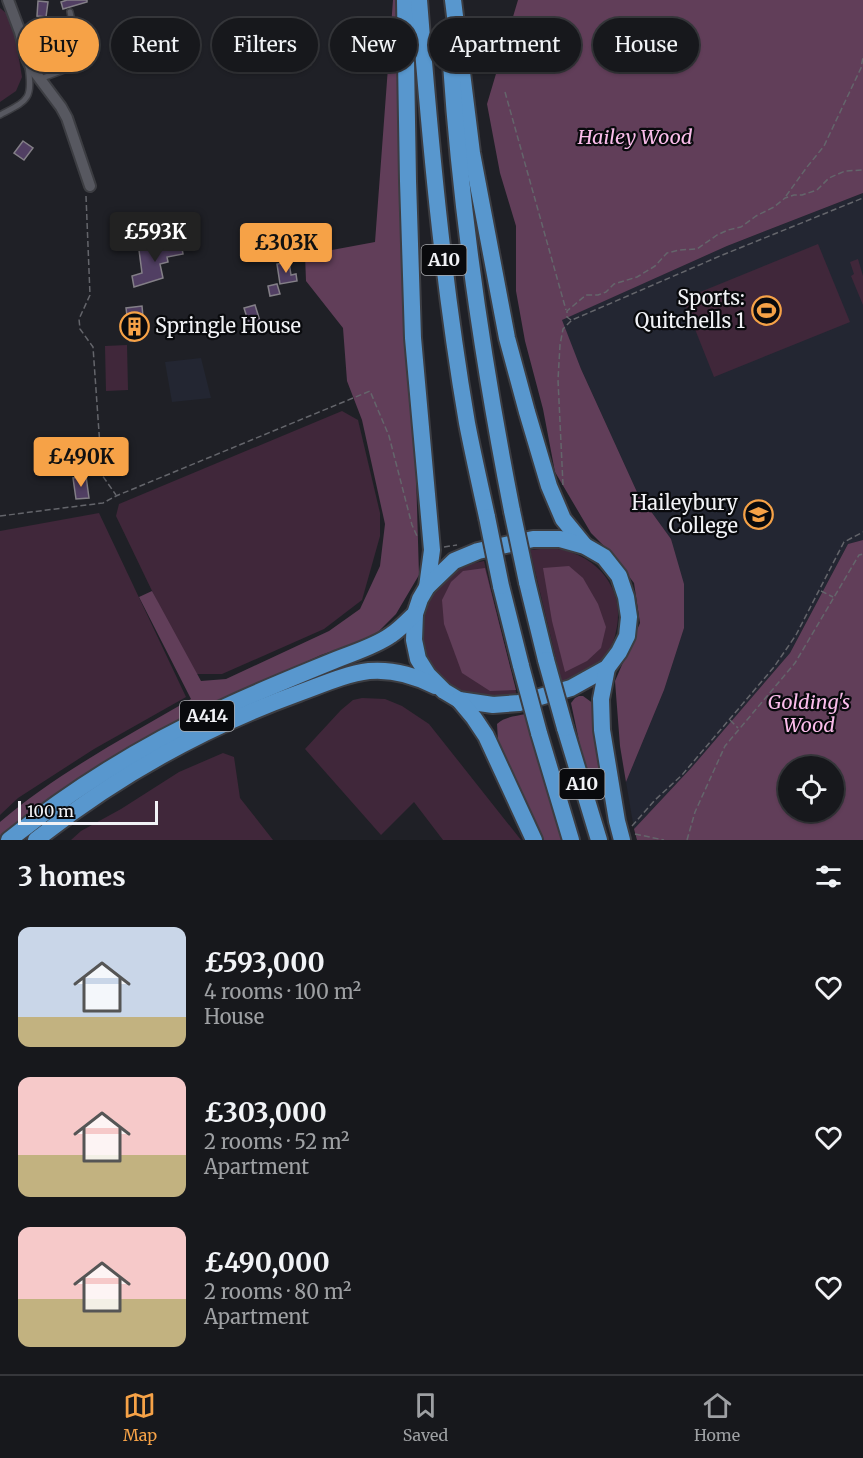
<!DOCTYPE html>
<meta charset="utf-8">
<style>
body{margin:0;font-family:Merriweather,serif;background:#242529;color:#f1f3f6;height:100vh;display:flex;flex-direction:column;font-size:22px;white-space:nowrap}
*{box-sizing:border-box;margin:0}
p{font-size:20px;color:#9ea0a3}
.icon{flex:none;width:33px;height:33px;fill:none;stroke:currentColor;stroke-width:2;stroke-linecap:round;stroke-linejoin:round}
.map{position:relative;height:840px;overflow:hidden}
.sheet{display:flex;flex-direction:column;background:#17181c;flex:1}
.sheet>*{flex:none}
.banner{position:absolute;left:18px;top:18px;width:828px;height:54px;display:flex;gap:12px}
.fabs{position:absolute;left:778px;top:756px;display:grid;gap:12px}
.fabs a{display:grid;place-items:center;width:66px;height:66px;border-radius:50%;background:#17181c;box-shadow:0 2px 4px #0004,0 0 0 2px #36373b;font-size:30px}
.scale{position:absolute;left:18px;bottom:15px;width:140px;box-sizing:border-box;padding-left:6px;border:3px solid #f1f2f6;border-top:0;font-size:16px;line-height:21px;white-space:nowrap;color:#f1f2f6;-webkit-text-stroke:4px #090a0d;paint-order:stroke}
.price{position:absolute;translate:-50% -51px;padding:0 14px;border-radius:6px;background:#f6a247;color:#111;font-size:20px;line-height:39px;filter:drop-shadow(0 2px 3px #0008)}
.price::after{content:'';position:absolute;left:50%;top:36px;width:18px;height:14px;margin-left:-9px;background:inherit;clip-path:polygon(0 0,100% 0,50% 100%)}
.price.current{background:#222;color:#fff}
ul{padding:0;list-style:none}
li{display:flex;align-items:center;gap:18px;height:150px;padding:0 18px}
li span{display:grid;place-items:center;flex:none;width:168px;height:120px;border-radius:12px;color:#555}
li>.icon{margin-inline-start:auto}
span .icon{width:72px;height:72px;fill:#fffc;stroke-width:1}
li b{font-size:26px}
h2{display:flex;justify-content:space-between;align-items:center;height:72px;padding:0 18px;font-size:26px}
.tag{padding:0 21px;border-radius:27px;background:#17181c;box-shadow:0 2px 4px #0004,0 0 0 2px #36373b;font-size:21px;line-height:54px}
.tag.current{background:#f6a247;color:#111}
.tab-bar{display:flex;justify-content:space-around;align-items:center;height:84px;border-top:2px solid #36373b;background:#17181c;font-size:16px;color:#9ea0a3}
.tab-bar a{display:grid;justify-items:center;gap:3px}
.tab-bar .current{color:#f6a247}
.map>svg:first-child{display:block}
.built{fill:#232632}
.green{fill:#40273a}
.forest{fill:#613e59;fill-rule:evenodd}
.building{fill:#513f63;stroke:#837f87;stroke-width:1.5}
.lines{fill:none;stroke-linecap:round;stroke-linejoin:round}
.service-casing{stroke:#3c3d42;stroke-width:8}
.minor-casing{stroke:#3c3d42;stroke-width:14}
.trunk-casing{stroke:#3c3d42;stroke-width:20}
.path{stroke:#64656b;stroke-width:1.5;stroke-dasharray:6 3;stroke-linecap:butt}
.service{stroke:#575860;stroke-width:5}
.minor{stroke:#575860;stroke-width:10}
.trunk{stroke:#5897ce;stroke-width:16}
.trunk-bridge-casing{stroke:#3c3d42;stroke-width:20;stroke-linecap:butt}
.trunk-bridge{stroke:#5897ce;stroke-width:16}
.labels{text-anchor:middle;stroke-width:4.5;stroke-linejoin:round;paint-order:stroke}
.shield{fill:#090a0d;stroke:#abacb0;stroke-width:1.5}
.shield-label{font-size:18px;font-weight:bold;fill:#f1f2f6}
.park-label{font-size:20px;font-style:italic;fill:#fabcea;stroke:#090a0d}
.poi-label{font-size:20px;fill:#f1f2f6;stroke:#090a0d;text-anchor:end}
</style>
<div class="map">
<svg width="863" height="840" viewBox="0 0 863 840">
<rect width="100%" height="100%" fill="#1f2026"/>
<g class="built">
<path d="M863,193V540L848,544L790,653L692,767L634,829L626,782L664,690L684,628L671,539L637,492L581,369L561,320L727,246Z"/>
<path d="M201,358L211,398L172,402L165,362Z"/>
</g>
<g class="green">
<path d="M0,8L6,13L15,35L22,77L16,91L0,102Z"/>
<path d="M818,244L850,322L714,377L683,299Z"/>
<path d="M858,259L863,276V305L851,276L854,274L850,262Z"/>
<path d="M127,345L128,390L106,391L105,346Z"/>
<path d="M342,411L358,420L380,513V536L362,600L324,629L222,674H192L116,516L119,504Z"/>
<path d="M99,513L186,697L94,749L18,798L0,815V531Z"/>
<path d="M551,548C596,552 629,590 615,636C612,645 607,657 599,664C590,671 573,678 562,684L530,550Z"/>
<path d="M484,561L517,696L474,699L441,681L425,657L421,638L423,610L432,592L452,572L470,564Z"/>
<path d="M362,698L385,699L402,706L429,724L521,840H443L414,802L381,835L305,749L341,710L353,700Z"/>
<path d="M223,753L234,757L240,798L273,840H71L81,831L121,809L179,772Z"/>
</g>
<g class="forest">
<path d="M393,0H402L419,575L396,614L373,637L321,655L236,694L0,840V822C56,774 127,736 191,699L139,597L152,591L201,681L226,679L329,631L360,609L380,566L385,524L362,420L347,381L343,328L306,281L305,255L375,242Z"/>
<path d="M518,0H863V193L727,246L562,320L581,369L637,492L671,539L684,584V628L664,690L626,782L620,746L615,681L640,623L634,583L612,554L591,533L555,472L543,409L525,341L516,291V226L500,173L487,104Z"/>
<path d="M863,540V840H637L634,829L692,767L790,653L848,544ZM789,766H834V812H789Z"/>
<path d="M569,566L583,578L598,604L606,627L601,648L587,661L565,672L552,621L543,568Z"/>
<path d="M485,568L516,690L490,691L462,673L444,624L442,600L451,582L463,571Z"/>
<path d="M579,696H583L594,704L605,796C602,798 597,797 593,795L581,750L571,703L575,698Z"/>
<path d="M526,714L562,840H544L498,741L497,724C504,717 516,716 526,714Z"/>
</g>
<g class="building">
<path d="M67,0H87V2L63,9L61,2Z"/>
<path d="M38,1L48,2L46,17L37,16Z"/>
<path d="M49,29L51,41L40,43L38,30Z"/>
<path d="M50,54L53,62L67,58L69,63L47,71L40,57Z"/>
<path d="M23,141L33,148L24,160L14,153Z"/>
<path d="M181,243L183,254L167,257L168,262L160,264L163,278L134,287L132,276L142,273L139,250Z"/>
<path d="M289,262L291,275L296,274L297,281L280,284L277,264Z"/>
<path d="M277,284L280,294L270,296L268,286Z"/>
<path d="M255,305L260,321L249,324L244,308Z"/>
<path d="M142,306L144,328L137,329L139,340L130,341L129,330L126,331L125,323H128L126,308Z"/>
<path d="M86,476L89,498L76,499L73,478Z"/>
</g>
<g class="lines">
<defs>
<g id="service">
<path d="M40,79L75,66L79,61V54L70,12"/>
<path d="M0,115C28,100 33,100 28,66"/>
</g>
<path id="minor" d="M8,0L20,32L27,59L31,67L61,107L67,118L90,186"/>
<g id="trunk">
<path d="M405,0L408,181L413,338L432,550L427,587"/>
<path d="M419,0C430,141 443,283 467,423C473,454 480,485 487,517"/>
<path d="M453,0L472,153L507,338L527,412L549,486L563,519L585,546"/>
<path d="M451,64C461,214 483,363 512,511"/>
<path d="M533,539H560L585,546L604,557L619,576L626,597L629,617L627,636L619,652L607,668L571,688L519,703L493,705L459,700L444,691L428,675L418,659L414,640L415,614L420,599L427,587L454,561L478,551Z"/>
<path d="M527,582L546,660"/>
<path d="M501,586L521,666"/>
<path d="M607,668L601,699L602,730L617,821L622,840"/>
<path d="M459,700L474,718L486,736L534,840"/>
<path d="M565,728L599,840"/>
<path d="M539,733L571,840"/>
<path d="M9,840C75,787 147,743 223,708C259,691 296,676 333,661C352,653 374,647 391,635C400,629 407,621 415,614"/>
<path d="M36,840C114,778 205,727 299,693C321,685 345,674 369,671C393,669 414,675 435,686"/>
</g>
</defs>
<use href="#service" class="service-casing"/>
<use href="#minor" class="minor-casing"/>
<use href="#trunk" class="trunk-casing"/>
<g class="path">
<path d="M505,92L566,310"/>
<path d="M86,196L90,295L79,319L80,329L93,347L102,475L116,495"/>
<path d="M786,196L807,167L824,146L861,68L863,57"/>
<path d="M571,320L567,317V311L586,295H598L606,292L614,284L637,277L655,266L667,253L679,250L697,249L717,235L728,230L741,227L756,216L774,207L785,198L794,195H802L817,190L829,178L845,171L863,170"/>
<path d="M563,485L558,380L560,345L563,329L572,320L720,256L863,198"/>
<path d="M0,516L103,503L116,496L370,391L389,436L412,525L417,536"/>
<path d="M444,547L457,545"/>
<path d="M821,591L833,597"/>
<path d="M730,720L738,728"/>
<path d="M632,826L655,800L682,775L774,667L796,635L844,542L863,532"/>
<path d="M635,834L664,840"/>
<path d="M687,840L695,812L725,746L795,663L859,555L863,554"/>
</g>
<use href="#service" class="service"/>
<use href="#minor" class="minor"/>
<use href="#trunk" class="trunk"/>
<defs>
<g id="trunk-bridge">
<path d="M512,511L527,582"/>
<path d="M487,517L501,586"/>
<path d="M546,660L565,728"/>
<path d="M521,666L539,733"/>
</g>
</defs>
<use href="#trunk-bridge" class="trunk-bridge-casing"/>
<use href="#trunk-bridge" class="trunk-bridge"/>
</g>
<defs>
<symbol id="stadium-ring" viewBox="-11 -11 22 22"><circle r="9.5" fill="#090a0d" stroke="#f6a247" stroke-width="1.5"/><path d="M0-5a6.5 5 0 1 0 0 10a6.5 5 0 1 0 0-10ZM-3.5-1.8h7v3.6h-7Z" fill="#f6a247"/></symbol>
<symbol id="building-ring" viewBox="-11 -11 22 22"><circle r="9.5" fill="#090a0d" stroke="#f6a247" stroke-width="1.5"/><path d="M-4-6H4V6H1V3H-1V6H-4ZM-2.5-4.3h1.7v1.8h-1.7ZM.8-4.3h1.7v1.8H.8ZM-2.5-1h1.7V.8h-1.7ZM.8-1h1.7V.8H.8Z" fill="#f6a247"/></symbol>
<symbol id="school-ring" viewBox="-11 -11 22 22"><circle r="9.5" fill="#090a0d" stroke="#f6a247" stroke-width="1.5"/><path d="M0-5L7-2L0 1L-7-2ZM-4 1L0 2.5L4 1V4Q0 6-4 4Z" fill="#f6a247"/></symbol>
</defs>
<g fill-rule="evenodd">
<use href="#stadium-ring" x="750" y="294" width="33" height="33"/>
<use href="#building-ring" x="118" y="310" width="33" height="33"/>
<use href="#school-ring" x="742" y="498" width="33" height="33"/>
</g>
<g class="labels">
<g class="shield">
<rect x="421.5" y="245" width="45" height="30" rx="4.5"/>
<rect x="180" y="701" width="54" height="30" rx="4.5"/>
<rect x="559.5" y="769" width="45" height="30" rx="4.5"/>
</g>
<g class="shield-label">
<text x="444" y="266">A10</text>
<text x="207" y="722">A414</text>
<text x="582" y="790">A10</text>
</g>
<g class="park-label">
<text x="635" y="144">Hailey Wood</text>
<text x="809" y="709">Golding's<tspan x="809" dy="23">Wood</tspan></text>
</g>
<g class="poi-label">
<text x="745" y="305">Sports:<tspan x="745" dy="23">Quitchells 1</tspan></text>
<text x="155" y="333" text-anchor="start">Springle House</text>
<text x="738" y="510">Haileybury<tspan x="738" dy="23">College</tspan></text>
</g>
</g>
</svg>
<div class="fabs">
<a><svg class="icon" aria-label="locate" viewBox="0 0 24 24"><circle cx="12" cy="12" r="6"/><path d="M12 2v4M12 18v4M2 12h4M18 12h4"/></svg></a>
</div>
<div class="scale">100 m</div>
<b class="price current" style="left:155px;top:263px">£593K</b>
<b class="price" style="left:286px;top:274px">£303K</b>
<b class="price" style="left:81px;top:488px">£490K</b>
<div class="banner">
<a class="tag current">Buy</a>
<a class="tag">Rent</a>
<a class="tag">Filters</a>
<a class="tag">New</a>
<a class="tag">Apartment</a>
<a class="tag">House</a>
</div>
</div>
<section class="sheet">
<h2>3 homes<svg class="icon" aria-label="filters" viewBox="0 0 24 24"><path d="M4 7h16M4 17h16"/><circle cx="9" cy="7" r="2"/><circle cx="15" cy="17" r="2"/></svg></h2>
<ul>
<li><span style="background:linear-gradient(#c9d6e8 75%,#c2b280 0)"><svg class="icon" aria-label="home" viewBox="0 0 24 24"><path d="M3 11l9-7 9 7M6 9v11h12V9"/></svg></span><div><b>£593,000</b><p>4 rooms · 100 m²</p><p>House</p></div><svg class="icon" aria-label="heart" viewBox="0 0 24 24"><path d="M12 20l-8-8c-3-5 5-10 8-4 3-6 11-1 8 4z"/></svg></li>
<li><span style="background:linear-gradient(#f6c9c9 65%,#c2b280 0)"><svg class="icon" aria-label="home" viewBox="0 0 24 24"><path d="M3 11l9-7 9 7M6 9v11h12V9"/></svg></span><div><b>£303,000</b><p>2 rooms · 52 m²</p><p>Apartment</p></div><svg class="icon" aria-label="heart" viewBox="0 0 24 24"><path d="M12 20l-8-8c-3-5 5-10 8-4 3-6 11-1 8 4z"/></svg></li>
<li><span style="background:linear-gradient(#f6c9c9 60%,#c2b280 0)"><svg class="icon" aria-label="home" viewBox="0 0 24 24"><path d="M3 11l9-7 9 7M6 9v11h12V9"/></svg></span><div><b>£490,000</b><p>2 rooms · 80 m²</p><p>Apartment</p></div><svg class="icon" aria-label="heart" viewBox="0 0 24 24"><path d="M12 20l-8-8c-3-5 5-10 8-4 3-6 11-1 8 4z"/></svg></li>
</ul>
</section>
<nav class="tab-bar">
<a class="current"><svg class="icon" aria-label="map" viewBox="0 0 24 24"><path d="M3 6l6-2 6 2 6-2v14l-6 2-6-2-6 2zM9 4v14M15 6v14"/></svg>Map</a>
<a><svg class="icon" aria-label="saved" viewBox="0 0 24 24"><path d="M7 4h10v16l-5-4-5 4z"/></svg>Saved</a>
<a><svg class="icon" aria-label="home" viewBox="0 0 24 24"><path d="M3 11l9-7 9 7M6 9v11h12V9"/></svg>Home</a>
</nav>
